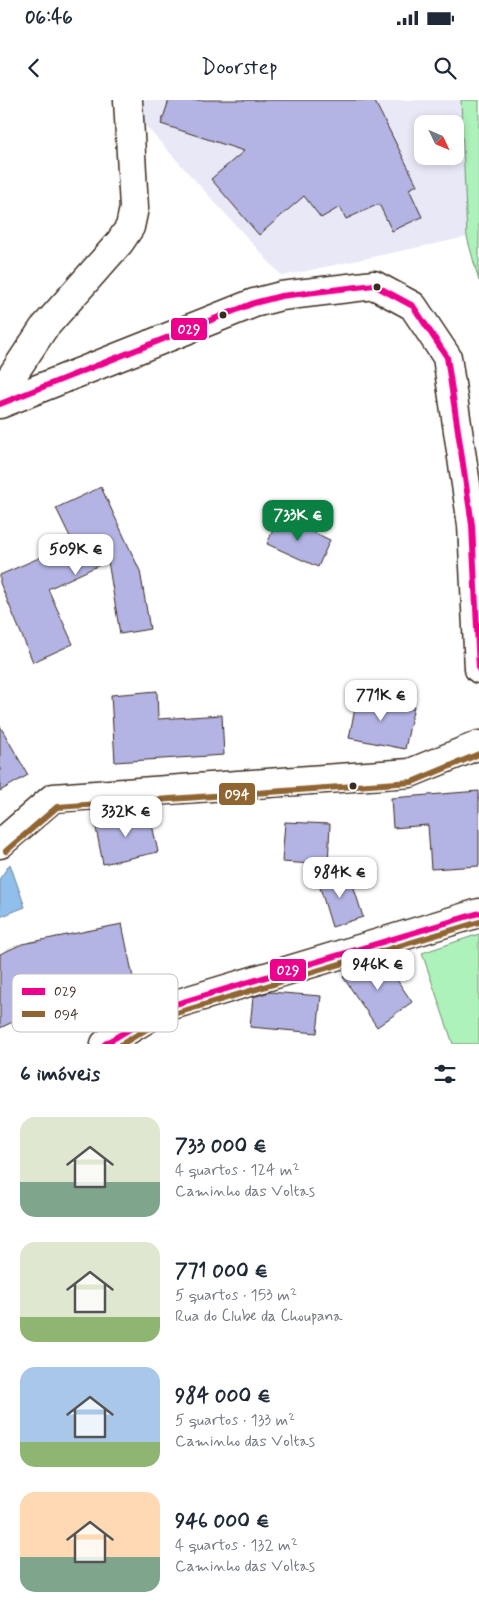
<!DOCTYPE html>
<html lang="pt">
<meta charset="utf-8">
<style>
body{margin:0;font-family:Mynerve,sans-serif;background:#f6f6f7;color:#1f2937;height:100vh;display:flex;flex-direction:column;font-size:19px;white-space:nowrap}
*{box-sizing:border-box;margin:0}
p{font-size:16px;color:#747a83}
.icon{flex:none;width:28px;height:28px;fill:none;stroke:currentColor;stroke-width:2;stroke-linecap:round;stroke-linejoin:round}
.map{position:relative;height:944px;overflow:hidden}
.panel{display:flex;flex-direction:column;background:#fff;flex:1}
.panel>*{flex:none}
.needle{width:32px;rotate:134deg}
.tools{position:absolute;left:414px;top:15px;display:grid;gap:10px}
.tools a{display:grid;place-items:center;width:50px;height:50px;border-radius:10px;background:#fff;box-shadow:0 2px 8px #0003;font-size:25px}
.price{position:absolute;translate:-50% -42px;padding:0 11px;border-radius:10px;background:#fff;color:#222;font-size:16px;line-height:32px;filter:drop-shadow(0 1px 2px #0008)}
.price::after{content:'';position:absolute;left:50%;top:30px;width:15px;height:11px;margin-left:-8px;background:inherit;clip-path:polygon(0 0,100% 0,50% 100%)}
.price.active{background:#0b8043;color:#fff}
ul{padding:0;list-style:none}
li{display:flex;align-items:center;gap:15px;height:125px;padding:0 20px}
li span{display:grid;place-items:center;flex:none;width:140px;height:100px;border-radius:15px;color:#555}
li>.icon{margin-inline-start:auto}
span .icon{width:60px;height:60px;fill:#fffc;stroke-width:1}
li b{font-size:21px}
h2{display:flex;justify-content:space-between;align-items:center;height:60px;padding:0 20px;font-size:21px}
.status{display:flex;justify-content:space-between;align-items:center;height:35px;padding:0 25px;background:#fff;direction:ltr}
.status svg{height:14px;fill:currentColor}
header{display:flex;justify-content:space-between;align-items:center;height:65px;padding:0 20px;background:#fff;font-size:22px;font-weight:600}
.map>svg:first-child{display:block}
.built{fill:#e8e8f7;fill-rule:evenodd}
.green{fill:#adf1bb;stroke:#748e6c}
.water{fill:#8fbfea;stroke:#6d8398}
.building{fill:#b3b3e4;stroke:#3b2a1e}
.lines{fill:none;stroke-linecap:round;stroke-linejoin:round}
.minor-casing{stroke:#3b2a1e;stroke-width:31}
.minor{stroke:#fff;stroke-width:28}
.bus-1-casing{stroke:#fff;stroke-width:10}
.bus-2-casing{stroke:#fff;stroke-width:10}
.bus-1{stroke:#ec008c;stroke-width:6}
.bus-2{stroke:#906532;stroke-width:6}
.bus-dot{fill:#3b2a1e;stroke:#fff;stroke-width:2}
.key{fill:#fff;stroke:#c4bfbc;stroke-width:1}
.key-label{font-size:14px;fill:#3b2a1e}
.line-badge{stroke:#fff;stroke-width:2}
.badge-label{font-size:14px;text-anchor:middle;font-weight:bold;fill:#fff}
</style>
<div class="status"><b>06:46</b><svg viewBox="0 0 49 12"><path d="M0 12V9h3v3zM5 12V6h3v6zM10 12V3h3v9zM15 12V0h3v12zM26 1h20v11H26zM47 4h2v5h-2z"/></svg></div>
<header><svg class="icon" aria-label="back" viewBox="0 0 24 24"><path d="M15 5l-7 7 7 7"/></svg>Doorstep<svg class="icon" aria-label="search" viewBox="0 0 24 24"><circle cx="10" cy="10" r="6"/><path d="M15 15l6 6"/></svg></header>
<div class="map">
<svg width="479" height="944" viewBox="0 0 479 944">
<rect width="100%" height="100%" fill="#fff"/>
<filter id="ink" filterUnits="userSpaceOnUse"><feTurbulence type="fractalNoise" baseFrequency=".02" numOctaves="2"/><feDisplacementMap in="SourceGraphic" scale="10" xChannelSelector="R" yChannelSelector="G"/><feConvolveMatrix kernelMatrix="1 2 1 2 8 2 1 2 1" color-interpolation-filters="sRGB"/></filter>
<g filter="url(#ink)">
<path class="built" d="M144,0H461L467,137L282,176L142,22ZM422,24H455V56H422Z"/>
<g class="green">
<path d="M461,0H479V181L467,137Z"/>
<path d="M479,834V944H453L422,853Z"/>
</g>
<path class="water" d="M10,764L25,807L0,817V778Z"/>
<g class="building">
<path d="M169,0H374L417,85L409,89L422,117L392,131L379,104L346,119L340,107L321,118L304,96L259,135L211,79L244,51L161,24Z"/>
<path d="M101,387L140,471L150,529L120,534L108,461L48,489L73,544L33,562L0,483V475L73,443L56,408Z"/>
<path d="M279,416L330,440L318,467L267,444Z"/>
<path d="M157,591L158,619L222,615L224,655L115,662L111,595Z"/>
<path d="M358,594L414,606L405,649L349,638Z"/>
<path d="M0,626L28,675L0,691Z"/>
<path d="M479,691V766L431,769L428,725L393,728L391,698Z"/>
<path d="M149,711L158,752L103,764L95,723Z"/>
<path d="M285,722L330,724L328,765L282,762Z"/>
<path d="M349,772L363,817L332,827L318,781Z"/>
<path d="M122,824L136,892L73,906L70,895L0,928V854L22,844Z"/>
<path d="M382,858L412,902L377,927L343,877L360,865Z"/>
<path d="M270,892L321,896L317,933L250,927L253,897Z"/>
</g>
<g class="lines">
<defs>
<g id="minor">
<path d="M0,294L43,229L120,142L130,127L134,108L128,0"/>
<path d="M0,304L254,203L281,196L374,185L413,206L447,257L472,425L479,569"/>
<path d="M0,744L53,698L410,673L479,645"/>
<path d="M105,944L166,907L479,813"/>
</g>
</defs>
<use href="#minor" class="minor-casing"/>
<use href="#minor" class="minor"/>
<defs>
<g id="bus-1">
<path d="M0,304L254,203L281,196L374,185L413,206L447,257L472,425L479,569"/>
<path d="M105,944L166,907L479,813"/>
</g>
<g id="bus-2">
<path d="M6,751L57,707L412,682L479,654"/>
<path d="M122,944L170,915L479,822"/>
</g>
</defs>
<use href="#bus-1" class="bus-1-casing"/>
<use href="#bus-2" class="bus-2-casing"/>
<use href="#bus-1" class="bus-1"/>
<use href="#bus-2" class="bus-2"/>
</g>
</g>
<g class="bus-dot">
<circle cx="377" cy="187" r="4.5"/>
<circle cx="223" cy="215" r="4.5"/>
<circle cx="353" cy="686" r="4.5"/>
</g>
<rect x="12" y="874" width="166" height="58" rx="8" class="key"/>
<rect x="22" y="888" width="23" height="7" fill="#ec008c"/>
<rect x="22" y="911" width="23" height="6" fill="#906532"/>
<g class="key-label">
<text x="54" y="896">029</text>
<text x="54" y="919">094</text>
</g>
<g class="line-badge">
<rect x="170" y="217" width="38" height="24" rx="5" fill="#ec008c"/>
<rect x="218" y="682" width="38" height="24" rx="5" fill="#906532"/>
<rect x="269" y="858" width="38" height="24" rx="5" fill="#ec008c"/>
</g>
<g class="badge-label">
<text x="189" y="234">029</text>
<text x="237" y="699">094</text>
<text x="288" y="875">029</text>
</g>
</svg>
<div class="tools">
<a><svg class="needle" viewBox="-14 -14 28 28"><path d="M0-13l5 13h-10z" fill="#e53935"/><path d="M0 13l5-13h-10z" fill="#747a83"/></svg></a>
</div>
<b class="price active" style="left:298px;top:442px">733K €</b>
<b class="price" style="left:76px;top:476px">509K €</b>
<b class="price" style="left:381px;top:622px">771K €</b>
<b class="price" style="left:126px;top:738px">332K €</b>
<b class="price" style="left:340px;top:799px">984K €</b>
<b class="price" style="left:378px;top:891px">946K €</b>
</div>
<section class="panel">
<h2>6 imóveis<svg class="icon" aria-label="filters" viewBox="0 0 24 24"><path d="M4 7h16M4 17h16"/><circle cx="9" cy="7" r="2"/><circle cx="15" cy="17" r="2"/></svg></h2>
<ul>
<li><span style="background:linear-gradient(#dfe7d0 65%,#7fa58c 0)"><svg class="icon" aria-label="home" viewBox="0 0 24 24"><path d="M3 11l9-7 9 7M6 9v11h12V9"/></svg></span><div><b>733 000 €</b><p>4 quartos · 124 m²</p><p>Caminho das Voltas</p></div></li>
<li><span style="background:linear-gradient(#dfe7d0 75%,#8fb573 0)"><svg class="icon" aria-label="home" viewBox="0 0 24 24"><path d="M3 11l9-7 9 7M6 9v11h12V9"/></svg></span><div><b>771 000 €</b><p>5 quartos · 153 m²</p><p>Rua do Clube da Choupana</p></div></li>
<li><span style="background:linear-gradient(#a9c7e8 75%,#8fb573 0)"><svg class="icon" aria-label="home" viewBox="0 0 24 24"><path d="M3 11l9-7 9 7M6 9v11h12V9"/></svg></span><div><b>984 000 €</b><p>5 quartos · 133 m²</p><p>Caminho das Voltas</p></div></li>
<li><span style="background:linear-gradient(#ffd9b3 65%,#7fa58c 0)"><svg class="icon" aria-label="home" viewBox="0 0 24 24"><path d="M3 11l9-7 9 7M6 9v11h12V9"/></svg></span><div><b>946 000 €</b><p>4 quartos · 132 m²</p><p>Caminho das Voltas</p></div></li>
</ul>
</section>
